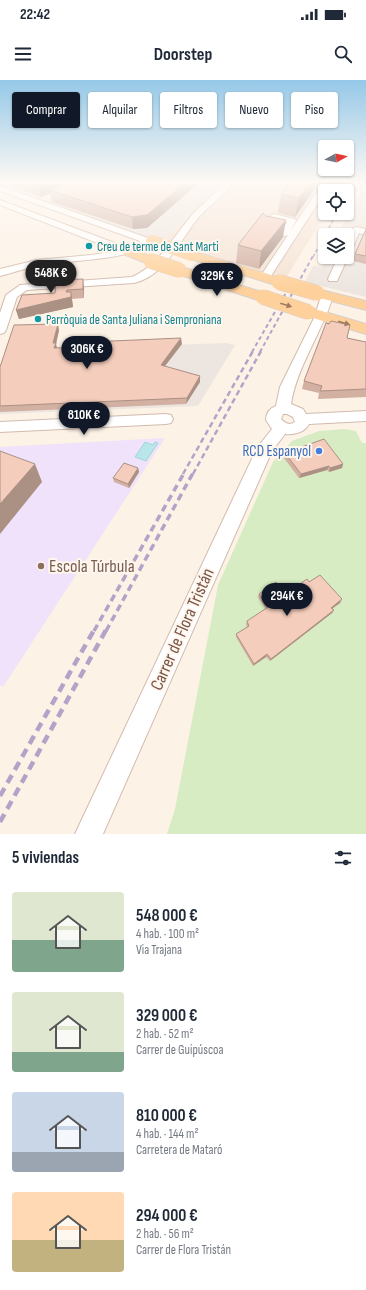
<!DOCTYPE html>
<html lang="es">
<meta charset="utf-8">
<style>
body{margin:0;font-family:"Sofia Sans Condensed",sans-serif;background:#f6f6f7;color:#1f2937;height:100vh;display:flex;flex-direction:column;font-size:15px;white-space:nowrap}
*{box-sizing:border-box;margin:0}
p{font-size:13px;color:#747a83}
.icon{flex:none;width:22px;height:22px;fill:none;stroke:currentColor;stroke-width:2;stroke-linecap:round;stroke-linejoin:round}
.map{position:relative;height:754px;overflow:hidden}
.panel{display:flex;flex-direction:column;background:#fff;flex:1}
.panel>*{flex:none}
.hud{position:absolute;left:12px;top:12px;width:342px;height:36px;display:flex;gap:8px}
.needle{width:26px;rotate:82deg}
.tools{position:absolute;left:318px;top:60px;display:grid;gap:8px}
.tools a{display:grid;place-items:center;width:36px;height:36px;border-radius:4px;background:#fff;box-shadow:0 1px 3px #0004;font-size:20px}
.price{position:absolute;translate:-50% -34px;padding:0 9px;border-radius:14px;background:#111827;color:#fff;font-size:13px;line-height:26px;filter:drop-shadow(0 1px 2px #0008)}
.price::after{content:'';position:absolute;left:50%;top:24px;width:12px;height:9px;margin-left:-6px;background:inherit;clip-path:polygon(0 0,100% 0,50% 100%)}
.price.selected{background:#222;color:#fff}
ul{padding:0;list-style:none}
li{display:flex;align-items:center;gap:12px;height:100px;padding:0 12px}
li span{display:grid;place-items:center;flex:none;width:112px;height:80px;border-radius:4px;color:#555}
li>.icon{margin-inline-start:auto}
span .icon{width:48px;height:48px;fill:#fffc;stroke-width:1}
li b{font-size:17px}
h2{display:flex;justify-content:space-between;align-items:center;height:48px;padding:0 12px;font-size:17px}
.tag{padding:0 14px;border-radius:4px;background:#fff;box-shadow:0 1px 3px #0004;font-size:14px;line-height:36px}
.tag.selected{background:#111827;color:#fff}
.status{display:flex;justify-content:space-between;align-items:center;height:28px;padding:0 20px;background:#fff;direction:ltr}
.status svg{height:11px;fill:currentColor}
header{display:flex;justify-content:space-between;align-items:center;height:52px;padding:0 12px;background:#fff;font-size:18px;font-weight:700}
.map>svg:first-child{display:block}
.residential{fill:#f5e3d4}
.industrial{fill:#ede5e0}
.education{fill:#efe2fa}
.green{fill:#d7ecc3}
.water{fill:#b9e6e8;stroke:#9fd6da}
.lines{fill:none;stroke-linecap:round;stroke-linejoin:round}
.minor-casing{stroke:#d2bbad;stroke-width:2}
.major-casing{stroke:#d9d0cc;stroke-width:2}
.minor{fill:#fff;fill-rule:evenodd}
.major{fill:#fed19c;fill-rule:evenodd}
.rail-far4{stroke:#b4a3c8;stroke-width:1.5;stroke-dasharray:3.5 2;stroke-linecap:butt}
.rail-far3{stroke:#b4a3c8;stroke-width:2;stroke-dasharray:4 3;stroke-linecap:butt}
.rail-far2{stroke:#b4a3c8;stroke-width:2.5;stroke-dasharray:5.5 3.5;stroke-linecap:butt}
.rail-far1{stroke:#b4a3c8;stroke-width:3.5;stroke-dasharray:7 4.5;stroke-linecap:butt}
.rail{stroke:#b4a3c8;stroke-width:4.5;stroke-dasharray:9 6;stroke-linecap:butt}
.major-bridge-far1-casing{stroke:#d9d0cc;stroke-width:12;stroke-linecap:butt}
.major-bridge-casing{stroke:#d9d0cc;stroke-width:16;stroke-linecap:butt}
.major-bridge-far1{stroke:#fed19c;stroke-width:12}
.major-bridge{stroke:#fed19c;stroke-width:15}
.wall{fill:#d2b0a2}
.shaded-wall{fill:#ab9084}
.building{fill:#f4cdbc;stroke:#ab9084}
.oneway{fill:#a07b62}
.culture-dot{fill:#0f9aa8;stroke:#fff6ed;stroke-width:1.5}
.shop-dot{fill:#3f7fe0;stroke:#fff6ed;stroke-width:1.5}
.education-dot{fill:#8d6e63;stroke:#fff6ed;stroke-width:1.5}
.labels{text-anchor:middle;stroke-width:4;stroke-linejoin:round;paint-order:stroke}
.far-culture-label{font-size:13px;fill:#0d838f;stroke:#fff6ed;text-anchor:start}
.shop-label{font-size:15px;fill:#366cbe;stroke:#fff6ed;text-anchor:end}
.near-education-label{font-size:18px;fill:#785e54;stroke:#fff6ed;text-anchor:start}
.near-street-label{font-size:18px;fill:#785649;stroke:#fff6ed}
</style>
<div class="status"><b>22:42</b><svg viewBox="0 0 49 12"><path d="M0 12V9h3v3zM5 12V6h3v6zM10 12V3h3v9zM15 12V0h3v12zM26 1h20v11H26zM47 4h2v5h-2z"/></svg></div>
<header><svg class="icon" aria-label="menu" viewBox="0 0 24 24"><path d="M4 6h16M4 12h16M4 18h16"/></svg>Doorstep<svg class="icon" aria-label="search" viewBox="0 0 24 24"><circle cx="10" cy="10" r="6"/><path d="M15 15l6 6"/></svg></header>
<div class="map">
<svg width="366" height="754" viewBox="0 0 366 754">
<rect width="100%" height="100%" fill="#fdf2e6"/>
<path class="residential" d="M224,103H344L340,111H325V133H326L286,198L161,162Z"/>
<g class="industrial">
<path d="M0,103H224L161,162L0,105Z"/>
<path d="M366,103V217L305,202L313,186L322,187L327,177H347V155H337Z"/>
<path d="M226,263L235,265L198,326L0,334V305L11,271Z"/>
</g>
<path class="education" d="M165,358L3,607L0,605V367Z"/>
<path class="green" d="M344,349L356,351L362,363H366V754H167L175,729L218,505L273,382L292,361L319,351Z"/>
<path class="water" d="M145,362L153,365L155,362L158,363L146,381L135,377Z"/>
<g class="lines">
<defs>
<g id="minor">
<path d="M225,103H234C223,116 209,126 198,138C180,160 165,196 134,203L27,210L17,217L6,250L4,253L0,254V233L6,215L20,205L132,197C159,185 173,157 192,135C202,124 215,114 225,103Z"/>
<path d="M323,103H331L269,199H261L260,197L288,155L285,156L264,151L262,149L271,135L274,134L295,139L296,141L290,151ZM277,140L287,142L282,150L272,147Z"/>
<path d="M0,106L148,158L150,160L145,168C111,181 80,179 45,185C29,187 15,192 0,196V189L37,180L91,175L118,171L0,125V120L128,168L138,164L140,161L0,111Z"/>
<path d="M356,147L366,149V155L359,153L352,169L347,172V159L353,148Z"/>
<path d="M347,176L348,177L337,201H329L328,199L338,177H347Z"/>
<path d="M327,213L333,216C322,253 297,286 291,324L303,329L306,334L366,331V341L309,344C305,352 295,355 285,354L272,371L103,754H75L257,368L272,349L266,340C266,333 270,328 276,326L280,307L315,236L321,216ZM283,334H287L293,337L295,342C289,346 285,343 281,339Z"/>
<path d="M166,334L171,335L173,339L171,343L166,344L0,352V342Z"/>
</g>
<g id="major">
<path d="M128,167L156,178L158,181L156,184L151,185L123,174L122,171L123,168Z"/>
<path d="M192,171L284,199L286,202L284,205L279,206L187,178L186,175L187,172Z"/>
<path d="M179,186L268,214L270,217L268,220L263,221L258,220L174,193L172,190L174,187Z"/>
<path d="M317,209L366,221V230L312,216L310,213L312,210Z"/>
<path d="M308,227L366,244V254L303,235L300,232L303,229Z"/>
</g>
</defs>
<use href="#minor" class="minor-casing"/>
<use href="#major" class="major-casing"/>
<use href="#minor" class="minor"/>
<use href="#major" class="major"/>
<g class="rail-far4">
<path d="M347,115L354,103"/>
<path d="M313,177L337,133"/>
</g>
<g class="rail-far3">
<path d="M252,272L287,211"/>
<path d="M260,272L313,176"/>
</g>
<g class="rail-far2">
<path d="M183,394L253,271"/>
<path d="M193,394L261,271"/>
</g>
<g class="rail-far1">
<path d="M94,551L184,393"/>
<path d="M106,551L193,393"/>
</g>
<g class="rail">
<path d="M0,716L94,550"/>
<path d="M0,742L106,550"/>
</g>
<defs>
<path id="major-bridge-far1" d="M152,161L192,175"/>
<g id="major-bridge">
<path d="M151,181L179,190"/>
<path d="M279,202L317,213"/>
<path d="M263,217L308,232"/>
</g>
</defs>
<use href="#major-bridge-far1" class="major-bridge-far1-casing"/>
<use href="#major-bridge" class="major-bridge-casing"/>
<use href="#major-bridge-far1" class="major-bridge-far1"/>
<use href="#major-bridge" class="major-bridge"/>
</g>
<g class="wall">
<path d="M2,103H199L147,148L133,149L52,122L50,113L41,117Z"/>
<path d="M290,103H319L295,137L278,133L281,114Z"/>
<path d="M366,149V184L353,181L355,174Z"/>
<path d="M283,157L259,189L236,183L238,165Z"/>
<path d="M56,200L84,208V218L72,219L73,227L19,239L16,230L55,213Z"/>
<path d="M59,250L56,264L57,268L182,264L165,286L200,302L186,324L0,332V287Z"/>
<path d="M347,258L366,262V317L318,319L319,313L302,309L304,301Z"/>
<path d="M285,373L343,384L342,388L329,392L327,390L299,398L284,378Z"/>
<path d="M138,388L139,392L129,408L114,402L113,398Z"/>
<path d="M309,502L340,523L332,528L334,530L332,533L270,581L266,577L253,586L236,557V554L247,547L246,544L247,541L266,529L258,517L259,514H286Z"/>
</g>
<g class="shaded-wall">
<path d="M43,103H77L50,110V113L41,117L38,105Z"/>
<path d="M185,103H199L147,148L133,149L132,137Z"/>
<path d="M310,103H319L295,137L299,118Z"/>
<path d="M286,140L283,157L259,189L261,171Z"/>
<path d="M83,199L84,208V218L83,209Z"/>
<path d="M67,210L69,218L71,212L73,227L19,239L16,230Z"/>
<path d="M58,244L59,250L56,264L57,269L56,274L53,263Z"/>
<path d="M181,258L182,264L161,291V285Z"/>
<path d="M200,296V302L186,324L187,318Z"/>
<path d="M35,384L42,402L0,454V424Z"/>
<path d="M343,384L342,388L329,392L330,388Z"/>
<path d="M329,386L327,390L299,398L301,394Z"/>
<path d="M138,388L139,392L129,408L128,404Z"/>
<path d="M342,519L340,523L329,531L331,528Z"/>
<path d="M334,530L332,533L270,581L271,579Z"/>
<path d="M267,574L266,577L253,586L254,584Z"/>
</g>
<g class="building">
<path d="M33,103H43L38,105Z"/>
<path d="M66,103H185L147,135L132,137L50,110Z"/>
<path d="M290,103H310L299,118L281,114Z"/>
<path d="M263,133L266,136L286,140L261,171L238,165Z"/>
<path d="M366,149V176L355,174Z"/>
<path d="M83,199V209L67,210L66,212H71V217L16,230L22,215L55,213L56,200Z"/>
<path d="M331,241L350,245L347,258L366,262V309L320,311L322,306L304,301L326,243L329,244Z"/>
<path d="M58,244L53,263H56L54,268L88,267L89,262L181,258L161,285L200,296L187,318L0,326V287L14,245Z"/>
<path d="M324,359L343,384L330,388L329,386L301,394L285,373Z"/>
<path d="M0,371L35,384L0,424Z"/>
<path d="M124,383L138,388L128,404L113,398Z"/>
<path d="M320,495L342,519L331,528L334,530L271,579L267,574L254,584L236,554L249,546L247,541L268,527L259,514L276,502L286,514L307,499L309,502Z"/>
</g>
<defs><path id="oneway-solid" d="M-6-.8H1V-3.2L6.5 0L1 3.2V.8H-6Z"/></defs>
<g class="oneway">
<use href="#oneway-solid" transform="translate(286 225) rotate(18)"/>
<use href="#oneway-solid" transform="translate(344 243) rotate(16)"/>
</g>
<linearGradient id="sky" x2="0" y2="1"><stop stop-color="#95c8e8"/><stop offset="0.49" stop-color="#fef9f4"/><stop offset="1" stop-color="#fef9f4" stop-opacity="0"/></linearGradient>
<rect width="366" height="209" fill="url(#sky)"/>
<g class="culture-dot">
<circle cx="89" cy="166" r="4"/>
<circle cx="38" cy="239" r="4"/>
</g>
<circle class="shop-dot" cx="319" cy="371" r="4"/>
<circle class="education-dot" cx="41" cy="486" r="4"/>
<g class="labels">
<g class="far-culture-label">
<text x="97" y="171">Creu de terme de Sant Marti</text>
<text x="46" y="244">Parròquia de Santa Juliana i Semproniana</text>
</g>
<g class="shop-label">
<text x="311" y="376">RCD Espanyol</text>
</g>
<g class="near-education-label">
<text x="49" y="492">Escola Túrbula</text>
</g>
<g class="near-street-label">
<text transform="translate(182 549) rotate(-66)" y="6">Carrer de Flora Tristán</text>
</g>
</g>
</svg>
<div class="tools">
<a><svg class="needle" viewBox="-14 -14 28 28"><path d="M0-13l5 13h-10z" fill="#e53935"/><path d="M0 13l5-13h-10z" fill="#747a83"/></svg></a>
<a><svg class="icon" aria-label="locate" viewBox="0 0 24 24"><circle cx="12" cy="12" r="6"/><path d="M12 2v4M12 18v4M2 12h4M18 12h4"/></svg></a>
<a><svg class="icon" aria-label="layers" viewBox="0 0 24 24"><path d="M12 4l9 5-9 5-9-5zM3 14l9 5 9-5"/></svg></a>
</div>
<b class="price selected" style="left:51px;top:214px">548K €</b>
<b class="price" style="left:217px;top:217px">329K €</b>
<b class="price" style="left:87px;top:290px">306K €</b>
<b class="price" style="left:84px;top:356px">810K €</b>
<b class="price" style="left:287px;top:537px">294K €</b>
<div class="hud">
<a class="tag selected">Comprar</a>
<a class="tag">Alquilar</a>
<a class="tag">Filtros</a>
<a class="tag">Nuevo</a>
<a class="tag">Piso</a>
</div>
</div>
<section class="panel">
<h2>5 viviendas<svg class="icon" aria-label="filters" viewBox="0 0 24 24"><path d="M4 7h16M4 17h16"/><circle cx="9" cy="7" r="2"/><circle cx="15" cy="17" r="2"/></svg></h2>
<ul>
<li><span style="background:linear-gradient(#dfe7d0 60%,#7fa58c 0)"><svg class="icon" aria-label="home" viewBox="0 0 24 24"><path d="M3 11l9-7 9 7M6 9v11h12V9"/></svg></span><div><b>548 000 €</b><p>4 hab. · 100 m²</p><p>Via Trajana</p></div></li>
<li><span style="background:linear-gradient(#dfe7d0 75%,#7fa58c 0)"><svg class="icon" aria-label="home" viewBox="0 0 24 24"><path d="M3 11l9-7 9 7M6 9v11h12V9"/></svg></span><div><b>329 000 €</b><p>2 hab. · 52 m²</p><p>Carrer de Guipúscoa</p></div></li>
<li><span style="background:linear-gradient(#c9d6e8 75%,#9aa5b1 0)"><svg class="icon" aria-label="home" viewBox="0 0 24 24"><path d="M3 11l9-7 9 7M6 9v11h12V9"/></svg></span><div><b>810 000 €</b><p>4 hab. · 144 m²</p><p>Carretera de Mataró</p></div></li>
<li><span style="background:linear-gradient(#ffd9b3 60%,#c2b280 0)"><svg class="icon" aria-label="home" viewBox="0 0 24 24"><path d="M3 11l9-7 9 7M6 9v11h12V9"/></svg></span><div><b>294 000 €</b><p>2 hab. · 56 m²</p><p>Carrer de Flora Tristán</p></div></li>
</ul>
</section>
